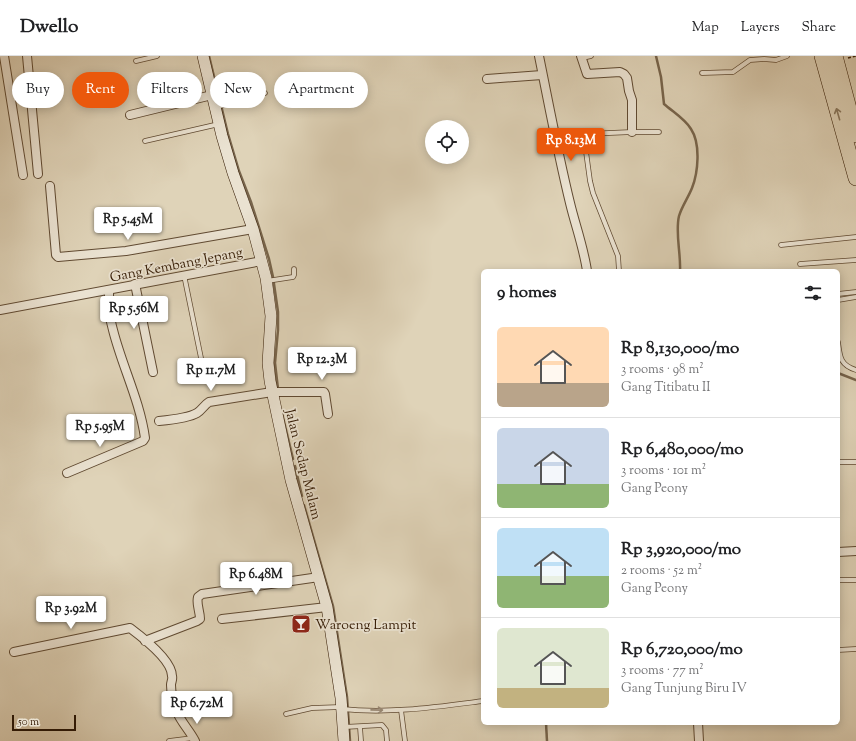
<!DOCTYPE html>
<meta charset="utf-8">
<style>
body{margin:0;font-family:"Sorts Mill Goudy",serif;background:#f2f2f2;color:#202124;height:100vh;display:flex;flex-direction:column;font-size:15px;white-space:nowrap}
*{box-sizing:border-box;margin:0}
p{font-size:13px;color:#757577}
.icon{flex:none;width:22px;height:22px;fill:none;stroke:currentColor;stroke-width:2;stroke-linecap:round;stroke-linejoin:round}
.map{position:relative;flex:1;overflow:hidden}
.sheet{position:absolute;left:481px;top:213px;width:359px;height:456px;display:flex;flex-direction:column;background:#fff;border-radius:6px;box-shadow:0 2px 10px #0003}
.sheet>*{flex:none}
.hud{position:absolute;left:12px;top:16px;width:380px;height:36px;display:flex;gap:8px}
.controls{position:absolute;left:425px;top:64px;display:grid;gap:8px}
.controls a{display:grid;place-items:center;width:44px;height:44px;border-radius:50%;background:#fff;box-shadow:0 2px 10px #0003;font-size:20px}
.scale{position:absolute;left:12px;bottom:10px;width:64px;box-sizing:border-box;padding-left:4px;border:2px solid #351c05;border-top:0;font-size:11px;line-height:14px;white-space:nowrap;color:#351c05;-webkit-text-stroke:3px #eae2d1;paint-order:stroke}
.price{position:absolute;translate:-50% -34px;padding:0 9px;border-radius:4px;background:#fff;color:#222;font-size:13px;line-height:26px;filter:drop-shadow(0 1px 2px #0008)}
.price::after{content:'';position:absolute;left:50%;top:24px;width:12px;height:9px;margin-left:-6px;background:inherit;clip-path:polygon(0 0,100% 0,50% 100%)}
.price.current{background:#ea580c;color:#fff}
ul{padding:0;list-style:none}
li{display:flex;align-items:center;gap:12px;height:100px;padding:0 16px}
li+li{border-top:1px solid #e0e0e0}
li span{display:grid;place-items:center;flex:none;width:112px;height:80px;border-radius:6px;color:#555}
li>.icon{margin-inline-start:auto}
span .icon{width:48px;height:48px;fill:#fffc;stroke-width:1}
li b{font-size:17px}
h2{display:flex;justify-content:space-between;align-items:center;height:48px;padding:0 16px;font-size:17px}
.pill{padding:0 14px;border-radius:18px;background:#fff;box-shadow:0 2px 10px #0003;font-size:14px;line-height:36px}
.pill.current{background:#ea580c;color:#fff}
header{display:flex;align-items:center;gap:24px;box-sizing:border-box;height:56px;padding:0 20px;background:#fff;border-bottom:1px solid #e0e0e0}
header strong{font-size:19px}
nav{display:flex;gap:22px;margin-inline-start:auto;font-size:14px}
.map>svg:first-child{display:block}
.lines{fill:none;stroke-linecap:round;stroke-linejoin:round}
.stream{stroke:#78654c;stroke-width:2.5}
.lane-casing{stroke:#604a32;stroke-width:5.5}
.street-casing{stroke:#604a32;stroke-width:10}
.secondary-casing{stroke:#351c05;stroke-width:12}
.highway-casing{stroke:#351c05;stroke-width:16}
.path{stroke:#351c05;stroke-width:1.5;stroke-dasharray:3 2;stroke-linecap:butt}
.lane{stroke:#eae2d1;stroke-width:4}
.street{stroke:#eae2d1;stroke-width:8}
.secondary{stroke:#eae2d1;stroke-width:11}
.highway{stroke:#dfd3b8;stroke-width:15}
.oneway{stroke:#8a785e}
.oneway2{stroke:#998975}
.labels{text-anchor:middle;stroke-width:3.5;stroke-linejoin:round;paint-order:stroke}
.street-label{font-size:14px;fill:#351c05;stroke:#eae2d1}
.poi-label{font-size:14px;fill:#351c05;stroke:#eae2d1;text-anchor:start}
</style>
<header>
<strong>Dwello</strong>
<nav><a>Map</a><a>Layers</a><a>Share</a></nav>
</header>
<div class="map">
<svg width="856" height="685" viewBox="0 0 856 685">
<rect width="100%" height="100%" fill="#dfd3b8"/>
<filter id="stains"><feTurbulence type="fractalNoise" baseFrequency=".005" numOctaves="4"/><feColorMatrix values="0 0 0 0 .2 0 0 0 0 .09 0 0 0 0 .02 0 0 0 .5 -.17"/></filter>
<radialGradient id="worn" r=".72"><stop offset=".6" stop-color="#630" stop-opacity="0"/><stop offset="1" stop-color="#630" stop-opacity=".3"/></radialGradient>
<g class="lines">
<g class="stream">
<path d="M209,0L228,78L239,115L251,146L269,203L273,221L278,256V274L275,307L278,333"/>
<path d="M656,0L661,21L664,48C673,56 685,63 691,73C701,88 698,117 692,132C688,142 682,150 679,160C675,177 681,197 680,215"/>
<path d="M838,317L856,324"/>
<path d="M281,353L293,403"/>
<path d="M295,410L302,440"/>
<path d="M304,449L333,550L347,641L350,685"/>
<path d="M546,667L547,685"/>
</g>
<defs>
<g id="lane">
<path d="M582,2L591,0"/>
<path d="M136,5L157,0"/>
<path d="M702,17L733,16L750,4L764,3L776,4L787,0"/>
<path d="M217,51L265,37"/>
<path d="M145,85L219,68"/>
<path d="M781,189L856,181"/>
<path d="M800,208L856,204"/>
<path d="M619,215L618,200L593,137L590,125L584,81L586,78L632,76H659"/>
<path d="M184,219L201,302"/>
<path d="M267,225L293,221L294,219V213"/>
<path d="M838,238L856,236"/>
<path d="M838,244L856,241"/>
<path d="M838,286C840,301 840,309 856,314"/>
<path d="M838,406H856"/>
<path d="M838,524H856"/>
<path d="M838,594L856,593"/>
<path d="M342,653C389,658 436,651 483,645"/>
<path d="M401,654L405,685"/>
<path d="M286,658L312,652L341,651"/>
<path d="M344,671L382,669L386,674L387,685"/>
<path d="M360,671L361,685"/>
<path d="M169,685L193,682"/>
</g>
<g id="street">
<path d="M4,0L23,119"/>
<path d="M27,0L38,118"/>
<path d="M539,0C549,49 558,98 570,147C575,168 584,193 587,215"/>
<path d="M581,0L587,18L620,16L624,18L627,22L629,35L632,44V76"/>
<path d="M487,23L542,19"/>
<path d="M130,59L212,39"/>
<path d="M50,130L56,199L58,201L126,195L253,173"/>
<path d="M135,228L153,316"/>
<path d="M0,254L262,205"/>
<path d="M159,365C169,364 189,362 197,357C202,354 204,349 209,346L272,336H324L325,338L328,358"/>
<path d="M67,417L143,385L145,382C140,345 122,310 113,274C109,261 109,248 109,234"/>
<path d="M838,496L856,495"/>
<path d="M222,563L327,551"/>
<path d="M145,585L197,565L200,563C200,555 196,548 198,541L202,538L319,521"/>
<path d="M14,596L130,572C142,581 172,604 172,620C173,623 171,626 171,629C171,638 174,648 177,656C181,666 190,675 195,685"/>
<path d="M698,667L699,685"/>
</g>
<path id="secondary" d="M203,0L222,80L233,117L253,173L266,222L271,260L268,307L270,325L291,424L327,551L341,642L344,685"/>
<g id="highway">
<path d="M822,0L856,122"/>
<path d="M835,0L856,79"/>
</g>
</defs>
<use href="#lane" class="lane-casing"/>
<use href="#street" class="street-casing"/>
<use href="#secondary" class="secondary-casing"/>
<use href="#highway" class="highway-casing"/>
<path class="path" d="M848,2L856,0"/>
<use href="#lane" class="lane"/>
<use href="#street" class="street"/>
<use href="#secondary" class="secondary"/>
<use href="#highway" class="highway"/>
</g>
<defs><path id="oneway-shaft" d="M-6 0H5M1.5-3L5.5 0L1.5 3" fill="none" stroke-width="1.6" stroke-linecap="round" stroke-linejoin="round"/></defs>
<use class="oneway" href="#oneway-shaft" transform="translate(838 58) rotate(-106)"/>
<use class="oneway2" href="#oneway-shaft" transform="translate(377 654) rotate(1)"/>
<defs>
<symbol id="bar-square" viewBox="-11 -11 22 22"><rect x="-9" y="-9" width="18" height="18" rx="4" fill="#8f2418" stroke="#eae2d1"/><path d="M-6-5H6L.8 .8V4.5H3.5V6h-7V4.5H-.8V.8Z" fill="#fff"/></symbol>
</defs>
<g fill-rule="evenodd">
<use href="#bar-square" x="290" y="557" width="22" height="22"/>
</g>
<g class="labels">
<g class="street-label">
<text transform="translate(176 208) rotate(-11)" y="5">Gang Kembang Jepang</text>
<text transform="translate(304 408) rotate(76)" y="5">Jalan Sedap Malam</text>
</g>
<g class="poi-label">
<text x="315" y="573">Waroeng Lampit</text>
</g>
</g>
<rect width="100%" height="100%" filter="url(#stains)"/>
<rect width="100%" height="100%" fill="url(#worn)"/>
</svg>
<div class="controls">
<a><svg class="icon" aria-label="locate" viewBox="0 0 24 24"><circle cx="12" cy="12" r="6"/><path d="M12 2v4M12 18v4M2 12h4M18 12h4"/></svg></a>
</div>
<div class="scale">50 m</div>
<b class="price current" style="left:571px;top:106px">Rp 8.13M</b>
<b class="price" style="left:128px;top:185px">Rp 5.45M</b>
<b class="price" style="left:134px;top:274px">Rp 5.56M</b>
<b class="price" style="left:322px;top:325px">Rp 12.3M</b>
<b class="price" style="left:211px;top:336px">Rp 11.7M</b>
<b class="price" style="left:100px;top:392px">Rp 5.95M</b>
<b class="price" style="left:256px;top:540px">Rp 6.48M</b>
<b class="price" style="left:71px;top:574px">Rp 3.92M</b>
<b class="price" style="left:197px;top:669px">Rp 6.72M</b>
<div class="hud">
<a class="pill">Buy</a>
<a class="pill current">Rent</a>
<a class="pill">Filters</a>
<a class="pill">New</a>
<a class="pill">Apartment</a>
</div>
<section class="sheet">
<h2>9 homes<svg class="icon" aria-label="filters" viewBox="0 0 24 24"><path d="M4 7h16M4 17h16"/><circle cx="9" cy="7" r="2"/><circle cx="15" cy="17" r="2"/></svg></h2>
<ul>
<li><span style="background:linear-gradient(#ffd9b3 70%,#b9a48a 0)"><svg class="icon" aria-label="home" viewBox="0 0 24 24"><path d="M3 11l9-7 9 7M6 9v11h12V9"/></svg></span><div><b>Rp 8,130,000/mo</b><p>3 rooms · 98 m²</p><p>Gang Titibatu II</p></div></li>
<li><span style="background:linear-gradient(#c9d6e8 70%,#8fb573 0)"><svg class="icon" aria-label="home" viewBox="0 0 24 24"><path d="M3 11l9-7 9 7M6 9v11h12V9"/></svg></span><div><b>Rp 6,480,000/mo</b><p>3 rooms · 101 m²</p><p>Gang Peony</p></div></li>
<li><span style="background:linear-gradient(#bfe0f5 60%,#8fb573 0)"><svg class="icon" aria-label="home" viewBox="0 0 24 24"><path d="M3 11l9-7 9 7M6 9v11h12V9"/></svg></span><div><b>Rp 3,920,000/mo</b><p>2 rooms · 52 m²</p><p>Gang Peony</p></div></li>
<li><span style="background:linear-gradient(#dfe7d0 75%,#c2b280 0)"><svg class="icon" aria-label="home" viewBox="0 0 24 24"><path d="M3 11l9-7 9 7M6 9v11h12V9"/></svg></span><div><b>Rp 6,720,000/mo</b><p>3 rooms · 77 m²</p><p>Gang Tunjung Biru IV</p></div></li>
</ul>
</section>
</div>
